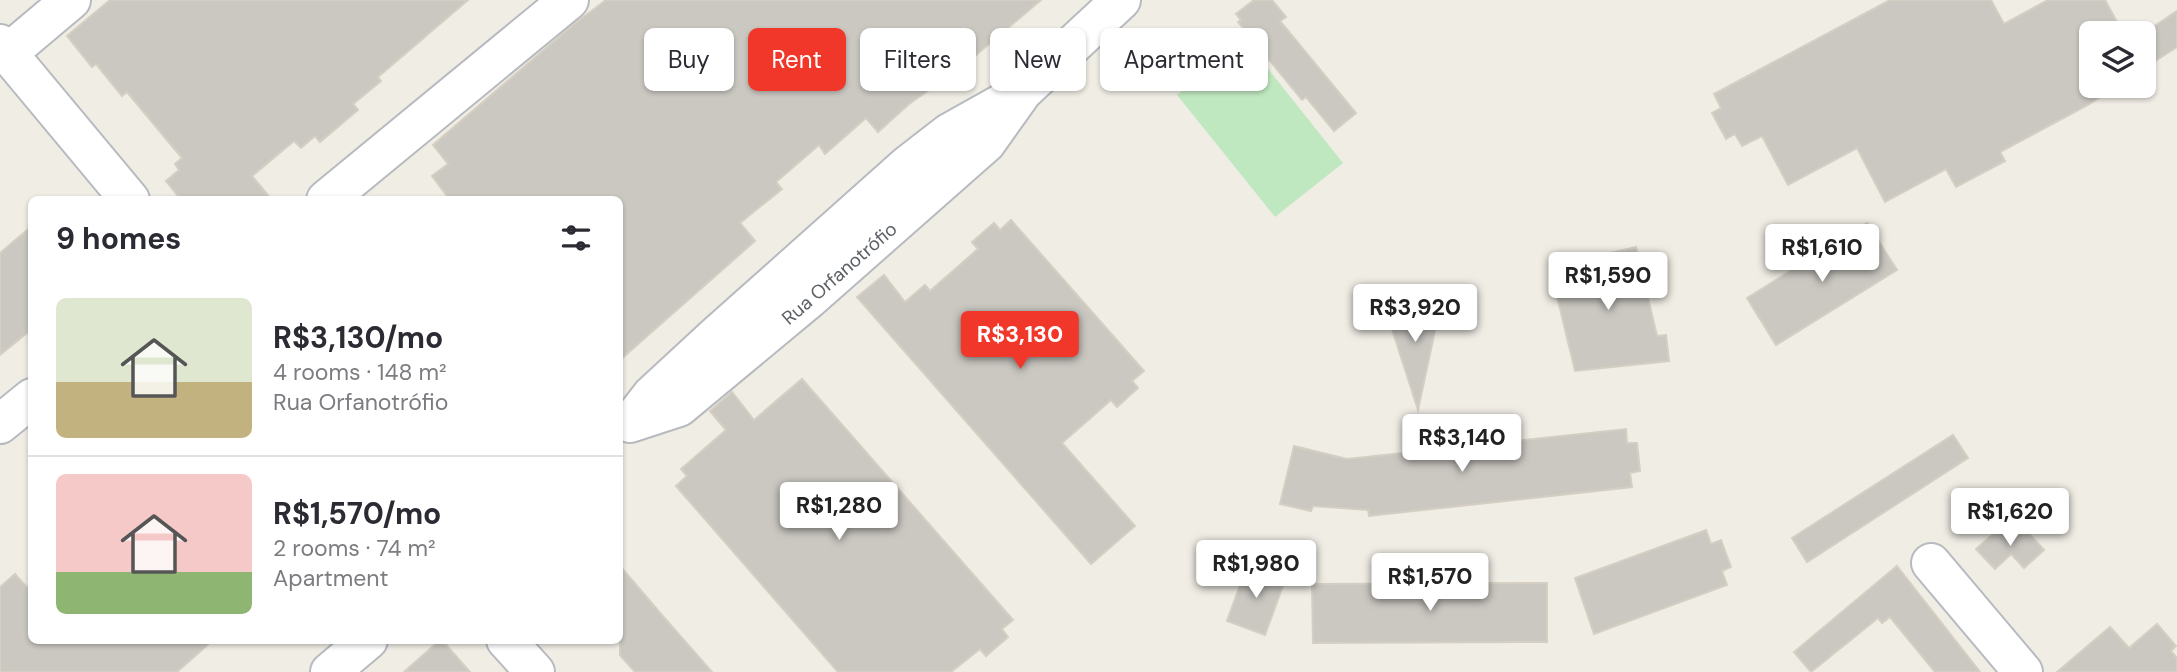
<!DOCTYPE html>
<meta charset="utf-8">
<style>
body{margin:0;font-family:"DM Sans",sans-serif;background:#f7f7f7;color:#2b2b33;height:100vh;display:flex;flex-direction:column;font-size:26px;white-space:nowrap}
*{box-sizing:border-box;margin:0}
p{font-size:23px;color:#7c7c81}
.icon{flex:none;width:38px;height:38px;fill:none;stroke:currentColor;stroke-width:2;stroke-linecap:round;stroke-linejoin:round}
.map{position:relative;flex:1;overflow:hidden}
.panel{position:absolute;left:28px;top:196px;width:595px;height:448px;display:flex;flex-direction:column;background:#fff;border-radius:10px;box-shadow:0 2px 5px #0004}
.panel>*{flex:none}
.hud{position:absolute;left:644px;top:28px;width:665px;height:63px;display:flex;gap:14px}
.buttons{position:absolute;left:2079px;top:21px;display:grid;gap:14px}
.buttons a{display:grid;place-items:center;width:77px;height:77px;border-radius:10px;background:#fff;box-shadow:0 2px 5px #0004;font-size:35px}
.price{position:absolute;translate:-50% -60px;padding:0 16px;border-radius:7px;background:#fff;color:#222;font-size:23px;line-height:46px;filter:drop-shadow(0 2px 4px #0008)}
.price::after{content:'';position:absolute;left:50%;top:42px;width:21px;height:16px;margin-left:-10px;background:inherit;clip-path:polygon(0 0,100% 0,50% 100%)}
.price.on{background:#f13729;color:#fff}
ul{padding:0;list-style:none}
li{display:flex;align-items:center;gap:21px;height:175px;padding:0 28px}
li+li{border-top:2px solid #e1e1e2}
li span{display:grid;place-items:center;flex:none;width:196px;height:140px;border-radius:10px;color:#555}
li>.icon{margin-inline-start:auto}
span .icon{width:84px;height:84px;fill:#fffc;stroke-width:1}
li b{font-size:30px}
h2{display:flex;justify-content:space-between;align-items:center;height:84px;padding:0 28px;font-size:30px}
.tag{padding:0 24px;border-radius:10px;background:#fff;box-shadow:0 2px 5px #0004;font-size:24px;line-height:63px}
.tag.on{background:#f13729;color:#fff}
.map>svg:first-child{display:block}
.green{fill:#c0e8c0}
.building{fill:#cbc8c2;stroke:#d5cfc3;stroke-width:2}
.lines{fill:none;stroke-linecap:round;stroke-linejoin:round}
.minor-casing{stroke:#b7bbbf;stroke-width:42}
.tertiary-casing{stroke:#b7bbbf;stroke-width:42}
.minor{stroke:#fff;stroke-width:38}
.tertiary{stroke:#fff;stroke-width:38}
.labels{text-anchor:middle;stroke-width:5;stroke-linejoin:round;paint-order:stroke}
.street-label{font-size:19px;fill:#5c6166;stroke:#fff}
</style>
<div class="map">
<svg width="2177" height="672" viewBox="0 0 2177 672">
<rect width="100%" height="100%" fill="#f0ede5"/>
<path class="green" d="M1246,41L1343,163L1275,217L1177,95Z"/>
<g class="building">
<path d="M110,0H468L378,77L381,81L353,104L358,110L320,142L315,136L301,148L294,141L252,176L272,200H181L166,181L179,170L175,164L182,158L127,92L122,96L96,64L92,67L67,36Z"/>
<path d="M606,0H1041L962,67L909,104L878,132L866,118L825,154L819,145L776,182L782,189L740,223L755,241L620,360V200H450L432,176L448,164L433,145L574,24Z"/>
<path d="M1254,0H1272L1286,17L1280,21L1356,113L1334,131L1306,97L1302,100L1238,22L1241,20L1236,14Z"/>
<path d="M1890,0H1991L2004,24L2048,0H2105L2123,33H2091V86H2117L2088,105L2000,152L2005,161L1956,187L1946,169L1885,202L1857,148L1788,185L1762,136L1742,146L1735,134L1726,139L1712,113L1721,108L1714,94Z"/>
<path d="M2177,11V47L2144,68V33Z"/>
<path d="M1011,220L1144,371L1132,381L1138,388L1117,407L1111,400L1062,443L1135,526L1091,564L857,297L884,275L905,302L925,285L930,291L978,249L972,242L994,223L1000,230Z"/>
<path d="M1867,223L1897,270L1776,345L1747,298Z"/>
<path d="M32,226V329L0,355V253Z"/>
<path d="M1636,247L1657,336L1666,335L1669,361L1575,371L1550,267Z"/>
<path d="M1415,303L1430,311L1436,326L1418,410L1391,326L1397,310Z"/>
<path d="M802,379L1013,620L1002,629L1008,637L986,656L980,649L951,672H838L676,486L687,476L681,469L726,430L710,411L732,392L754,420Z"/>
<path d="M1626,429L1627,443H1637L1640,471L1630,473L1632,487L1369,516L1368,510L1313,506L1311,511L1280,504L1294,446L1347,459Z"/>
<path d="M1953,435L1968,458L1807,562L1792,538Z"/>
<path d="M2002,526L2013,539L2025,529L2044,550L2024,568L2011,554L1995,569L1976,549Z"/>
<path d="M1706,530L1711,544L1721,540L1731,567L1722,571L1727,585L1594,634L1575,578Z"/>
<path d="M620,566L661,614L712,672H635L620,655Z"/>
<path d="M1247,566L1285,580L1265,635L1227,621Z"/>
<path d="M1897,566L1980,672H1935L1890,617L1882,623L1878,618L1811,672L1794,652Z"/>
<path d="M15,574L32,593V640H213L177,672H0V587Z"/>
<path d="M1547,583V642L1313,643L1312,584Z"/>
<path d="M2157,624L2176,646L2171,651L2177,658V672H2057L2110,627L2129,648Z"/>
<path d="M440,640H442L470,672H404Z"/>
</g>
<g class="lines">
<defs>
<g id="minor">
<path d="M8,53L71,0"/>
<path d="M326,200L569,0"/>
<path d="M0,424L32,398"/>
<path d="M1931,563L2023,672"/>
</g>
<g id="tertiary">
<path d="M0,44L130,200"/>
<path d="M631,422L652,395L717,335L909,164L949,133L1015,96"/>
<path d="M630,423L679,407L809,299L986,143L1023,91L1121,0"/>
<path d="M506,640L535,672"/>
<path d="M330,672L368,640"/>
</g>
</defs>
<use href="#minor" class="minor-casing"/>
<use href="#tertiary" class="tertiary-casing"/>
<use href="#minor" class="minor"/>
<use href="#tertiary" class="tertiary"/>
</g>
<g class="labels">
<g class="street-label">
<text transform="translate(839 273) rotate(-41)" y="7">Rua Orfanotrófio</text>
</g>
</g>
</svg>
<div class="buttons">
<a><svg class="icon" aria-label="layers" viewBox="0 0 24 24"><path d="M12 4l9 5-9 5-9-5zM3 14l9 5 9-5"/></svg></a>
</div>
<b class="price" style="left:1822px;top:284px">R$1,610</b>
<b class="price" style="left:1608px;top:312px">R$1,590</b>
<b class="price" style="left:1415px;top:344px">R$3,920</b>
<b class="price on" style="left:1020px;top:371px">R$3,130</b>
<b class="price" style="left:1462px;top:474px">R$3,140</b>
<b class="price" style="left:839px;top:542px">R$1,280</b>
<b class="price" style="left:2010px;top:548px">R$1,620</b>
<b class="price" style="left:1256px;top:600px">R$1,980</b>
<b class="price" style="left:1430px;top:613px">R$1,570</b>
<div class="hud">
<a class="tag">Buy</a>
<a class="tag on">Rent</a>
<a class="tag">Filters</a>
<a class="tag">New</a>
<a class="tag">Apartment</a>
</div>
<section class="panel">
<h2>9 homes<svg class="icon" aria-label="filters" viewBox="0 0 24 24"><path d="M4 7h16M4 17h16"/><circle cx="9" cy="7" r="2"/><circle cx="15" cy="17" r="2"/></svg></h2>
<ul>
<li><span style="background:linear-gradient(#dfe7d0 60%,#c2b280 0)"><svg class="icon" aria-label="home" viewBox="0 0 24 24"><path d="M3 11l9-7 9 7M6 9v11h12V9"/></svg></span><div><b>R$3,130/mo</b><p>4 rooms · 148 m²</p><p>Rua Orfanotrófio</p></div></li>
<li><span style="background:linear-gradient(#f6c9c9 70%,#8fb573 0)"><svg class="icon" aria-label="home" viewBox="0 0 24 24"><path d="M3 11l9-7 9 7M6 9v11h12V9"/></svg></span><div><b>R$1,570/mo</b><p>2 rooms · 74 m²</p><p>Apartment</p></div></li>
</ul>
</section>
</div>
